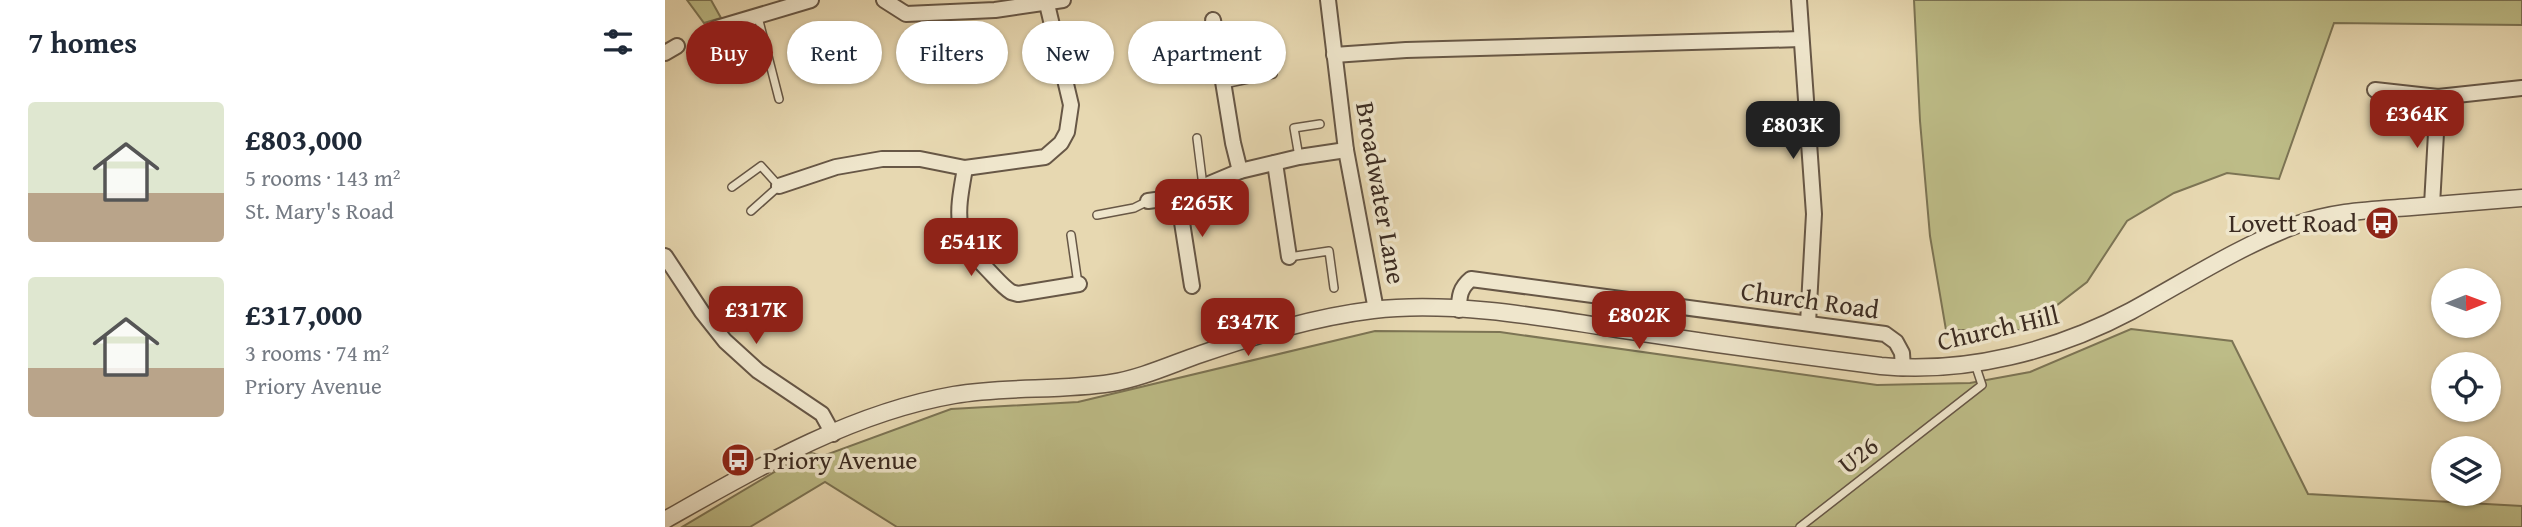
<!DOCTYPE html>
<meta charset="utf-8">
<style>
body{margin:0;font-family:"Gentium Book Plus",serif;background:#f2f2f3;color:#1f2937;height:100vh;display:flex;flex-direction:column;font-size:26px;white-space:nowrap}
*{box-sizing:border-box;margin:0}
p{font-size:23px;color:#747a83}
.icon{flex:none;width:38px;height:38px;fill:none;stroke:currentColor;stroke-width:2;stroke-linecap:round;stroke-linejoin:round}
.map{position:relative;flex:1;overflow:hidden}
.sheet{display:flex;flex-direction:column;background:#fff;width:665px}
.sheet>*{flex:none}
.hud{position:absolute;left:21px;top:21px;width:665px;height:63px;display:flex;gap:14px}
.needle{width:46px;rotate:89deg}
.tools{position:absolute;left:1766px;top:268px;display:grid;gap:14px}
.tools a{display:grid;place-items:center;width:70px;height:70px;border-radius:50%;background:#fff;box-shadow:0 2px 5px #0004;font-size:35px}
.price{position:absolute;translate:-50% -60px;padding:0 16px;border-radius:14px;background:#8f2418;color:#fff;font-size:23px;line-height:46px;filter:drop-shadow(0 2px 4px #0008)}
.price::after{content:'';position:absolute;left:50%;top:42px;width:21px;height:16px;margin-left:-10px;background:inherit;clip-path:polygon(0 0,100% 0,50% 100%)}
.price.active{background:#222;color:#fff}
ul{padding:0;list-style:none}
li{display:flex;align-items:center;gap:21px;height:175px;padding:0 28px}
li span{display:grid;place-items:center;flex:none;width:196px;height:140px;border-radius:7px;color:#555}
li>.icon{margin-inline-start:auto}
span .icon{width:84px;height:84px;fill:#fffc;stroke-width:1}
li b{font-size:30px}
h2{display:flex;justify-content:space-between;align-items:center;height:84px;padding:0 28px;font-size:30px}
.chip{padding:0 24px;border-radius:32px;background:#fff;box-shadow:0 2px 5px #0004;font-size:24px;line-height:63px}
.chip.active{background:#8f2418;color:#fff}
main{display:flex;flex:1;min-height:0}
.map>svg:first-child{display:block}
.green{fill:#bdbc87;stroke:#7c7454;stroke-width:2}
.lines{fill:none;stroke-linecap:round;stroke-linejoin:round}
.service-casing{stroke:#675746;stroke-width:10}
.minor-casing{stroke:#675746;stroke-width:18}
.tertiary-casing{stroke:#675746;stroke-width:19}
.service{stroke:#efe6cc;stroke-width:7}
.minor{stroke:#efe6cc;stroke-width:14}
.tertiary{stroke:#efe6cc;stroke-width:16}
.labels{text-anchor:middle;stroke-width:7;stroke-linejoin:round;paint-order:stroke}
.street-label{font-size:26px;fill:#3c2c22;stroke:#efe6cc}
.poi-label{font-size:26px;fill:#3c2c22;stroke:#efe6cc;text-anchor:end}
</style>
<main>
<section class="sheet">
<h2>7 homes<svg class="icon" aria-label="filters" viewBox="0 0 24 24"><path d="M4 7h16M4 17h16"/><circle cx="9" cy="7" r="2"/><circle cx="15" cy="17" r="2"/></svg></h2>
<ul>
<li><span style="background:linear-gradient(#dfe7d0 65%,#b9a48a 0)"><svg class="icon" aria-label="home" viewBox="0 0 24 24"><path d="M3 11l9-7 9 7M6 9v11h12V9"/></svg></span><div><b>£803,000</b><p>5 rooms · 143 m²</p><p>St. Mary's Road</p></div></li>
<li><span style="background:linear-gradient(#dfe7d0 65%,#b9a48a 0)"><svg class="icon" aria-label="home" viewBox="0 0 24 24"><path d="M3 11l9-7 9 7M6 9v11h12V9"/></svg></span><div><b>£317,000</b><p>3 rooms · 74 m²</p><p>Priory Avenue</p></div></li>
</ul>
</section>
<div class="map">
<svg width="1857" height="527" viewBox="0 0 1857 527">
<rect width="100%" height="100%" fill="#e7d8b1"/>
<filter id="stains"><feTurbulence type="fractalNoise" baseFrequency=".00286" numOctaves="4"/><feColorMatrix values="0 0 0 0 .2 0 0 0 0 .09 0 0 0 0 .02 0 0 0 .5 -.17"/></filter>
<radialGradient id="worn" r=".72"><stop offset=".6" stop-color="#630" stop-opacity="0"/><stop offset="1" stop-color="#630" stop-opacity=".3"/></radialGradient>
<g class="green">
<path d="M22,0H46L56,18L39,23Z"/>
<path d="M1249,0H1857V25L1669,23L1614,179L1562,173L1509,193L1462,221L1422,282L1360,330H1281L1265,236L1255,121Z"/>
<path d="M1466,329L1567,341L1643,494L1857,506V527H232L160,482L85,527H17L143,452L158,456L286,409L413,402L710,331L835,332L1212,385L1305,383L1365,372Z"/>
</g>
<g class="lines">
<defs>
<g id="service">
<path d="M93,17L114,99"/>
<path d="M552,40L598,32"/>
<path d="M559,84L608,74"/>
<path d="M532,138L538,186"/>
<path d="M634,157L629,128L655,124"/>
<path d="M67,187L96,166L114,186L86,211"/>
<path d="M432,215L469,208L483,201"/>
<path d="M406,235L413,284"/>
<path d="M624,257L664,251L669,288"/>
<path d="M1135,527L1317,385L1310,364"/>
</g>
<g id="minor">
<path d="M219,0L241,14L330,10L398,0"/>
<path d="M663,0L681,150L711,310"/>
<path d="M1134,0L1149,214L1143,323"/>
<path d="M548,20L568,143L575,171"/>
<path d="M52,28L146,0"/>
<path d="M0,53L12,46"/>
<path d="M669,55L741,50L1136,39"/>
<path d="M1710,90L1773,97L1857,88"/>
<path d="M610,163L624,257"/>
<path d="M300,168C292,214 287,234 322,269C330,277 337,286 346,292L353,294L414,284"/>
<path d="M114,186L171,167L217,159H255L300,168L380,157L396,143L402,132L406,105L382,4"/>
<path d="M513,197L527,286"/>
<path d="M483,201L513,197L575,171L634,157L681,150"/>
<path d="M1767,205L1773,97"/>
<path d="M0,256L37,312L60,341L93,371L157,414L168,434"/>
<path d="M794,310C794,296 795,288 806,279L1220,334L1231,342L1237,353L1238,368"/>
</g>
<path id="tertiary" d="M0,520C90,469 185,413 289,395C341,386 394,391 446,383C477,378 507,364 536,354C592,335 649,317 708,310C793,300 893,320 978,333C1057,345 1136,356 1216,366C1301,374 1391,351 1466,311C1521,281 1573,247 1631,225C1668,211 1707,210 1746,207C1783,204 1820,201 1857,198"/>
</defs>
<use href="#service" class="service-casing"/>
<use href="#minor" class="minor-casing"/>
<use href="#tertiary" class="tertiary-casing"/>
<use href="#service" class="service"/>
<use href="#minor" class="minor"/>
<use href="#tertiary" class="tertiary"/>
</g>
<defs>
<symbol id="bus-disc" viewBox="-11 -11 22 22"><circle r="9.5" fill="#8f2418" stroke="#efe6cc"/><path d="M-5-6H5V4H4V6H2V4H-2V6H-4V4H-5ZM-3.5-4V0h7V-4ZM-3.5 1.2v1.5H-2V1.2ZM2 1.2v1.5H3.5V1.2Z" fill="#fff"/></symbol>
</defs>
<g fill-rule="evenodd">
<use href="#bus-disc" x="1698" y="204" width="38" height="38"/>
<use href="#bus-disc" x="54" y="441" width="38" height="38"/>
</g>
<g class="labels">
<g class="street-label">
<text transform="translate(716 193) rotate(80)" y="9">Broadwater Lane</text>
<text transform="translate(1145 300) rotate(8)" y="9">Church Road</text>
<text transform="translate(1333 328) rotate(-13)" y="9">Church Hill</text>
<text transform="translate(1193 455) rotate(-38)" y="9">U26</text>
</g>
<g class="poi-label">
<text x="1692" y="232">Lovett Road</text>
<text x="98" y="469" text-anchor="start">Priory Avenue</text>
</g>
</g>
<rect width="100%" height="100%" filter="url(#stains)"/>
<rect width="100%" height="100%" fill="url(#worn)"/>
</svg>
<div class="tools">
<a><svg class="needle" viewBox="-14 -14 28 28"><path d="M0-13l5 13h-10z" fill="#e53935"/><path d="M0 13l5-13h-10z" fill="#747a83"/></svg></a>
<a><svg class="icon" aria-label="locate" viewBox="0 0 24 24"><circle cx="12" cy="12" r="6"/><path d="M12 2v4M12 18v4M2 12h4M18 12h4"/></svg></a>
<a><svg class="icon" aria-label="layers" viewBox="0 0 24 24"><path d="M12 4l9 5-9 5-9-5zM3 14l9 5 9-5"/></svg></a>
</div>
<b class="price" style="left:1752px;top:150px">£364K</b>
<b class="price active" style="left:1128px;top:161px">£803K</b>
<b class="price" style="left:537px;top:239px">£265K</b>
<b class="price" style="left:306px;top:278px">£541K</b>
<b class="price" style="left:91px;top:346px">£317K</b>
<b class="price" style="left:974px;top:351px">£802K</b>
<b class="price" style="left:583px;top:358px">£347K</b>
<div class="hud">
<a class="chip active">Buy</a>
<a class="chip">Rent</a>
<a class="chip">Filters</a>
<a class="chip">New</a>
<a class="chip">Apartment</a>
</div>
</div>
</main>
